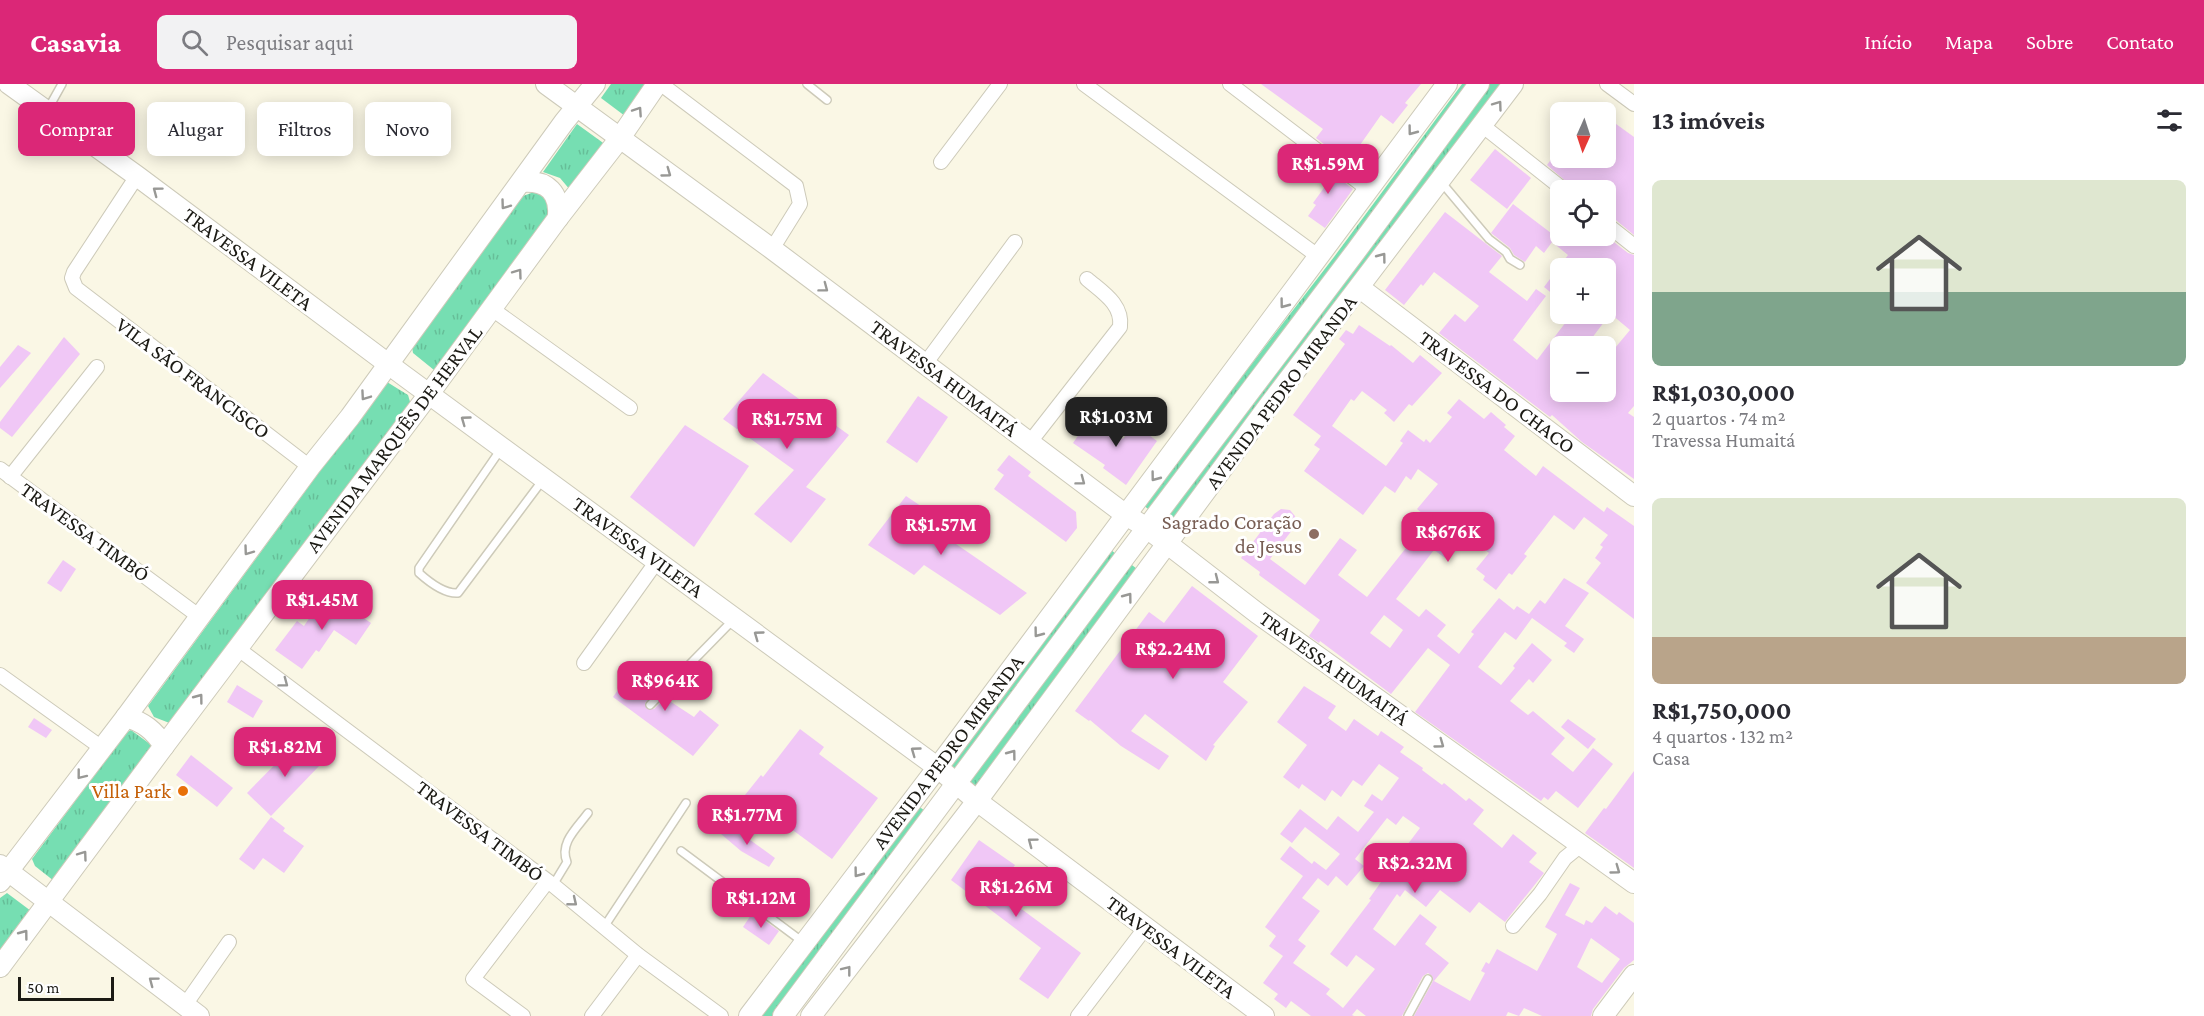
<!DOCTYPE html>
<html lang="pt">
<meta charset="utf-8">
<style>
body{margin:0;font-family:"Crimson Pro",serif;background:#f2f2f3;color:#2b2b33;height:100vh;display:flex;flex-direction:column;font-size:22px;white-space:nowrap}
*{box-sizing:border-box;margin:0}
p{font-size:20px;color:#7c7c81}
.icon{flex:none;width:33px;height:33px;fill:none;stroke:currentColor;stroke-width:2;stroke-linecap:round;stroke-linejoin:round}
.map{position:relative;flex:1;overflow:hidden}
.side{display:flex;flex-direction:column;background:#fff;width:570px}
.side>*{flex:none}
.top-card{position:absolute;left:18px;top:18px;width:570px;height:54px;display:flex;gap:12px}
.needle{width:39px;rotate:183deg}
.controls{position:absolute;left:1550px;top:18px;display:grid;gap:12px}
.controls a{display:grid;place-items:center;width:66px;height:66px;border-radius:9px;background:#fff;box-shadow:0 3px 15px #0003;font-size:30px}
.scale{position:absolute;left:18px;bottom:15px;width:96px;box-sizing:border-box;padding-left:6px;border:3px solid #1b1a14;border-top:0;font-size:16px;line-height:21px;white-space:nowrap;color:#1b1a14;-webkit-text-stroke:4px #fff;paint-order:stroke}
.price{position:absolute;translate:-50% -51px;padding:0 14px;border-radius:12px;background:#db2777;color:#fff;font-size:20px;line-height:39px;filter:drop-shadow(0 2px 3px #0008)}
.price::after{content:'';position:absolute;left:50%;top:36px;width:18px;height:14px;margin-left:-9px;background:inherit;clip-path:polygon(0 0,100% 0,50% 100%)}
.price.on{background:#222;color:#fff}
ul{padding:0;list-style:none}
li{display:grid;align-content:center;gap:12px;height:318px;padding:0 18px}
li span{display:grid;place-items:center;height:186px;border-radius:9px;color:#555}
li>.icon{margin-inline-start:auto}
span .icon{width:108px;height:108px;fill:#fffc;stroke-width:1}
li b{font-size:26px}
h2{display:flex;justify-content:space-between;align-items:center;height:72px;padding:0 18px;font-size:26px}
.chip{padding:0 21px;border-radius:9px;background:#fff;box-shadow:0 3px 15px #0003;font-size:21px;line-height:54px}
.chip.on{background:#db2777;color:#fff}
header{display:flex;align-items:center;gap:36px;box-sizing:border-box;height:84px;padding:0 30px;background:#db2777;color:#fff}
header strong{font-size:28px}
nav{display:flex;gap:33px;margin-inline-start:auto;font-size:21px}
.search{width:420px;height:54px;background:#f2f2f3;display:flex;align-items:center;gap:15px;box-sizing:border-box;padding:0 21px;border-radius:9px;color:#7c7c81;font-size:22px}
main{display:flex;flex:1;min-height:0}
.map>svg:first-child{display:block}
.park{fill:url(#park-tufts)}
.building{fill:#f0c7f6;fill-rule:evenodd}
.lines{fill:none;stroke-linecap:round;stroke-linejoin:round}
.lane-casing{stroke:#cdcab9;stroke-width:10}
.street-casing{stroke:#cdcab9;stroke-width:16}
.secondary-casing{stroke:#cdcab9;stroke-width:22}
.lane{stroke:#fff;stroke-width:7}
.street{stroke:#fff;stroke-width:14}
.secondary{stroke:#fff;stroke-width:20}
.oneway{stroke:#989895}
.education-dot{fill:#8d6e63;stroke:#fff;stroke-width:2}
.food-dot{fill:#e8710a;stroke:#fff;stroke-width:2}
.labels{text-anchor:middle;stroke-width:6;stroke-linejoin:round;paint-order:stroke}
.street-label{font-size:21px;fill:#1b1a14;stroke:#fff}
.education-label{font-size:21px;fill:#785e54;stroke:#fff;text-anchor:end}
.food-label{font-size:21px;fill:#c56008;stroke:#fff;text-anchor:end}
</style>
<header>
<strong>Casavia</strong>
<div class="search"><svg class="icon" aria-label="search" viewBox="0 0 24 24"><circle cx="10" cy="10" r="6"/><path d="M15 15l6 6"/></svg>Pesquisar aqui</div>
<nav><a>Início</a><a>Mapa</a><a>Sobre</a><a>Contato</a></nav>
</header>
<main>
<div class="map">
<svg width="1634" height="932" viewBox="0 0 1634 932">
<defs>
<pattern id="park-tufts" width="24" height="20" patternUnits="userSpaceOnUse" patternTransform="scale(1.5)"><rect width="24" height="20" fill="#76deb2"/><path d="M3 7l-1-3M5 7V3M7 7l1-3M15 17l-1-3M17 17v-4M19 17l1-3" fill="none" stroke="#66be98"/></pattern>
</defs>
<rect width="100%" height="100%" fill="#faf7e5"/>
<g class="park">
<path d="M611,0H650L625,32L601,14Z"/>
<path d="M1462,0H1476L1152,428L1143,421L1334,173Z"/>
<path d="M1488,0H1507L1173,444L1160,434Z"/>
<path d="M577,40L606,61L571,107L560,94L543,88Z"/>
<path d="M534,108L548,113L553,130L438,285L434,286L413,269L412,263L523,112Z"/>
<path d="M387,298L408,311L411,321L172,640L154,633L148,622L383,301Z"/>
<path d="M1111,466L1120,473L957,693L947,684Z"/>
<path d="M1128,478L1141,488L981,705L966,696Z"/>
<path d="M131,646L154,663L54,797L35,782L32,775L126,649Z"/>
<path d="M917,721L929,730L778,932H760Z"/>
<path d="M7,809L31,827L0,875V814Z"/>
</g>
<g class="building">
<path d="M1261,0H1421L1405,19L1408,21L1393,40L1381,31L1353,71L1369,83L1363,90L1316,54L1323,45Z"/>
<path d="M1605,32L1634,53V151L1611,132L1605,130V106H1576L1547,81L1560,63V74H1605Z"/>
<path d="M1495,65L1531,94L1507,125L1470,96Z"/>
<path d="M1317,77L1353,105L1325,144L1308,132L1316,121L1313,119L1326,101L1308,89Z"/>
<path d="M1513,120L1551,149L1560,138V152H1606L1628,169L1634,171V322L1628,329L1634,333V395L1582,358L1552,331L1550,333L1439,249L1455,230L1465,238L1479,222L1434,188L1423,202L1421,200L1404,221L1385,206L1445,128L1502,172L1489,188L1527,217L1536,205L1546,212L1513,256L1537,276L1572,230H1610L1586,262H1560V308H1605V276L1630,246L1605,225V184H1560V216L1544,203L1568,171L1552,158L1544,169L1536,162L1525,178L1514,171L1510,164L1491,149Z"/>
<path d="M1359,241L1390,262L1391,261L1413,279L1420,271L1442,289L1412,322L1409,320L1394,338L1384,329L1387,326L1362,307L1354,317L1351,315L1332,342L1386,382L1403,359L1400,357L1408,346L1424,358L1426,355L1430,359L1452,333L1447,329L1459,315L1484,335L1491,328L1506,341L1504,343L1515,352L1504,366L1536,392L1543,382L1604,428L1607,423L1634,442V535L1586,499L1601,479L1595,474L1603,463L1600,461L1608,451L1584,433L1574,446L1554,431L1524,470L1527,472L1512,491L1509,489L1496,506L1483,496L1485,492L1476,485L1489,469L1467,452L1448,476L1434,466L1396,515L1419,533L1426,525L1446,541L1437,552L1459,570L1474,550L1471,548L1499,514L1514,526L1517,522L1529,530L1540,516L1545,520L1564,494L1589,509L1565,542L1584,555L1574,569L1564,562L1567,559L1532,534L1516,556L1505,548L1478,583L1501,601L1515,584L1513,582L1532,559L1552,576L1533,599L1529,595L1510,617L1528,631L1533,627L1565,654L1551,670L1573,688L1593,664L1613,680L1578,724L1556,707L1548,716L1544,713L1541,717L1415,628L1450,581L1428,564L1391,610L1320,557L1319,559L1309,552L1320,536L1259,491L1260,488L1241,474L1274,430L1281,425L1290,426L1295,432L1296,441L1270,475L1305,501L1340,454L1357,466L1338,491L1367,513L1429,435L1417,425L1438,400L1418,385L1411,396L1406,392L1395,409L1385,402L1363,431L1304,387L1320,365L1314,361L1321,352L1293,331L1345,260L1339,255L1346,246L1353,250ZM1384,531L1403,546L1390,564L1370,549Z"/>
<path d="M64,253L80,270L12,353L0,344V338Z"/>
<path d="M18,261L31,269L0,304V283Z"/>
<path d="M763,289L849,351L806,403L826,415L791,459L754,430L794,386L723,335Z"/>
<path d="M918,312L948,333L917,379L886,358Z"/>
<path d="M1091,333L1123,355L1134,340L1157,357L1126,401L1103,384L1105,381L1073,359Z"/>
<path d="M685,341L749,382L694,463L630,413Z"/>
<path d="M1009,371L1031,388L1028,392L1076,428L1077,444L1066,458L994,405L1004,391L997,386Z"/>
<path d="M906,412L949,441L943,451L1027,509L1000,531L924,481L914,491L868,461Z"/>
<path d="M63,476L76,485L61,508L47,499Z"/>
<path d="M1192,502L1258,552L1223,598L1248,618L1213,661L1215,662L1206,677L1145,630L1131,647L1169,672L1159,686L1121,662L1090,636L1089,637L1075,627L1149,528L1164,539Z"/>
<path d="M326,509L371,539L356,561L334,546L319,568L316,566L302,585L275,566L297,537L304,542Z"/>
<path d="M637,579L658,594L651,605L655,608L645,619L647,625H654L665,614L694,633L700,626L719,641L693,672L613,613Z"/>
<path d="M237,601L263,617L253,634L227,618Z"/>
<path d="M1304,602L1336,622L1328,634L1346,647L1354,635L1378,652L1381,647L1404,663L1400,668L1423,684L1422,686L1442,701L1444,699L1466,717L1469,714L1484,726L1473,740L1502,764L1513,750L1537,769L1529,778L1544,789L1505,838L1479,818L1470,829L1440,806L1426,823L1405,806L1400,813L1397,810L1373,845L1395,862L1420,830L1437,843L1425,860L1449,879L1434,897L1470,917L1485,889L1481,887L1486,878L1489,880L1497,865L1537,887L1557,850L1545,843L1570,799L1580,804L1565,831L1584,841L1586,836L1592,839L1605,822L1617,831L1619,828L1634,839V876L1624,884L1593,925L1591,932H1542L1524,924L1519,932L1508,928L1506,932H1414L1433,897L1432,892L1428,889L1423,892L1402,932H1366L1357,925L1352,931L1354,932H1311L1291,917L1286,924L1274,915L1278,910L1263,899L1283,872L1269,862L1276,852L1265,843L1303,792L1280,775L1290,762L1312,780L1314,777L1326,786L1340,770L1305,743L1292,759L1280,750L1300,725L1327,746L1338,732L1358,748L1374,728L1364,722L1372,710L1382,717L1399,694L1379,680L1362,702L1353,696L1341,713L1332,706L1325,717L1302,700L1299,705L1283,693L1307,661L1277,638ZM1403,732L1420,744L1380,797L1381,798L1369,815L1371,816L1330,870L1347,883L1356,871L1375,885L1343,924L1326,910L1330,905L1293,879L1306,862L1298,856L1320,827L1302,814L1318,794L1328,802L1336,792L1347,802L1364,782L1355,775L1387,734L1396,741ZM1591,854L1620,875L1602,899L1577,883Z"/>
<path d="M34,634L52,646L46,654L28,643Z"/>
<path d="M1568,635L1596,655L1588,665L1561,643Z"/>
<path d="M800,645L824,663L819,670L878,714L832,775L745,711L761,691L763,693Z"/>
<path d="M299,656L322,679L271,732L247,709Z"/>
<path d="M191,671L233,704L217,723L176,691Z"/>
<path d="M1634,687V784L1585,749L1604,724L1606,725Z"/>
<path d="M271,733L285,744L283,747L304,762L284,789L263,774L254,786L239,775Z"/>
<path d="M728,740L775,774L769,783L741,767L721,750Z"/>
<path d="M979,756L1015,781L997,807L1081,869L1048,915L1019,895L1041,864L951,796Z"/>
<path d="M753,828L779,847L769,861L743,843Z"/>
</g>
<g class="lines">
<defs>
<g id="lane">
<path d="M807,0L827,16"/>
<path d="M48,25L62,0"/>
<path d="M1442,99L1489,155L1506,168L1510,175L1520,181"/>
<path d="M501,365L419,484V489C429,498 445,510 458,509L542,397"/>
<path d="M650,621L733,536"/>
<path d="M681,767L803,858"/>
<path d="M553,801L567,778C559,759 577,744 588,729"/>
<path d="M604,843L686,719"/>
<path d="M1408,932L1428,895"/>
</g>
<g id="street">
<path d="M661,0L796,102L800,120L772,165"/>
<path d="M1084,0L1319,173"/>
<path d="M1230,0L1369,106"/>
<path d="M1607,0L1634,20"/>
<path d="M1483,42L1564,106"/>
<path d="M941,78L1000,0"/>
<path d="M137,92L74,188L72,194L76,204L310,383"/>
<path d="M1605,139L1634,162"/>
<path d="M492,225L630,324"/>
<path d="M925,280L1015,158"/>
<path d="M1030,358L1120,243C1123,220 1102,208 1087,195"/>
<path d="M0,385L200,533"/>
<path d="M10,393L97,283"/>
<path d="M237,564L553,801L638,871L721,932"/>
<path d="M584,579L657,477"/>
<path d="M0,591L102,664"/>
<path d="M1513,842L1540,810L1565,774L1581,761"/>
<path d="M185,921L229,858"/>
<path d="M523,932L473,895L547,798"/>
<path d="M592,932L638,871"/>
<path d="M1078,932L1146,843"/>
</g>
<g id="secondary">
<path d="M9,0L137,92L403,291L937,683L977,717L1264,932"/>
<path d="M546,0L772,165L1126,431L1147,444L1257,529L1634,799"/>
<path d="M522,98C548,96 560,109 558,134"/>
<path d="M1360,204L1634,412"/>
<path d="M126,633C143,638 154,646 164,662"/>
<path d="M0,781L199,932"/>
<path d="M0,798L126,633L310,383L350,333L564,38L595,0"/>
<path d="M0,883L164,662L429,310L558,134L620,54L657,0"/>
<path d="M749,932L950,667L1447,0"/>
<path d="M783,932L1127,470L1356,167L1479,0"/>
<path d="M811,932L977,717L1270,320L1513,0"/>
<path d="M1603,932L1634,891"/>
</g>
</defs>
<use href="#lane" class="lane-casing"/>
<use href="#street" class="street-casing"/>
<use href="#secondary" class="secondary-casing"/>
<use href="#lane" class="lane"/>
<use href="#street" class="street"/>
<use href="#secondary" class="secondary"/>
</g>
<defs><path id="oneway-chevron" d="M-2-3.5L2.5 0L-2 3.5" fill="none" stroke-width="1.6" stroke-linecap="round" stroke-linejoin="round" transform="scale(1.5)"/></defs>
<g class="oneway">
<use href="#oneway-chevron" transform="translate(1498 21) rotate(-54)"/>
<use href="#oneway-chevron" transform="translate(638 27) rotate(-56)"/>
<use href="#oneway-chevron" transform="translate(1412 47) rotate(127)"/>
<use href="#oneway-chevron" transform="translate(667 89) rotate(36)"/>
<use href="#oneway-chevron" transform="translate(157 107) rotate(-143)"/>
<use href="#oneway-chevron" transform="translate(505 121) rotate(126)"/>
<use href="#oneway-chevron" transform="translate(1382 173) rotate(-53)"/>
<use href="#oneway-chevron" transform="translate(518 189) rotate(-54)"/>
<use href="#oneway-chevron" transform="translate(824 204) rotate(37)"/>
<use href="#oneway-chevron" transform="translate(1284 220) rotate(127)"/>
<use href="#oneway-chevron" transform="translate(365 312) rotate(125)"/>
<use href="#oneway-chevron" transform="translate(465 336) rotate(-144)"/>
<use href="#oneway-chevron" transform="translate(1155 393) rotate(127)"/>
<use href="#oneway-chevron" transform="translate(1081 397) rotate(37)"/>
<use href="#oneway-chevron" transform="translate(248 467) rotate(126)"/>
<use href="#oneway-chevron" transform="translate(1215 496) rotate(38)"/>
<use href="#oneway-chevron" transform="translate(1128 513) rotate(-53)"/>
<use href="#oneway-chevron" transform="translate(1038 549) rotate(127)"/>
<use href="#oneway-chevron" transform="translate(758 551) rotate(-144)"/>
<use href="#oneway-chevron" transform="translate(284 599) rotate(37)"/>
<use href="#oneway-chevron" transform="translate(199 614) rotate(-53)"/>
<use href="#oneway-chevron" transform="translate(1440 660) rotate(36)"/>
<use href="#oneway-chevron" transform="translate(915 667) rotate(-144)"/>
<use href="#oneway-chevron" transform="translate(1012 670) rotate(-53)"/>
<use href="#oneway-chevron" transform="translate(81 691) rotate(128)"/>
<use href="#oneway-chevron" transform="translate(1032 758) rotate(-143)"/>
<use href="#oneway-chevron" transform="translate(83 771) rotate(-54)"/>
<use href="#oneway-chevron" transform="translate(1616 786) rotate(36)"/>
<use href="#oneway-chevron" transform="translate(858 789) rotate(127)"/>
<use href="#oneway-chevron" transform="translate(573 818) rotate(39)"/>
<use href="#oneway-chevron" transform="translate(24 850) rotate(-53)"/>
<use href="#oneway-chevron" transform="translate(847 886) rotate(-52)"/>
<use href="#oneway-chevron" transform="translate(153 897) rotate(-143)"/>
</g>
<circle class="education-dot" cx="1314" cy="450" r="6"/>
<circle class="food-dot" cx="183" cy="707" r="6"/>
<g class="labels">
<g class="street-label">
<text transform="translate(248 175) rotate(37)" y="7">TRAVESSA VILETA</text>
<text transform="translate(193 294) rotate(37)" y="7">VILA SÃO FRANCISCO</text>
<text transform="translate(944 294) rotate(37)" y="7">TRAVESSA HUMAITÁ</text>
<text transform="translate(1281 308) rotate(-53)" y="7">AVENIDA PEDRO MIRANDA</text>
<text transform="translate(1497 308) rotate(37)" y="7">TRAVESSA DO CHACO</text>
<text transform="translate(394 355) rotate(-53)" y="7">AVENIDA MARQUÊS DE HERVAL</text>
<text transform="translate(85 448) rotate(36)" y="7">TRAVESSA TIMBÓ</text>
<text transform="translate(638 463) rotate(36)" y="7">TRAVESSA VILETA</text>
<text transform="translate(1334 584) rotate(36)" y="7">TRAVESSA HUMAITÁ</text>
<text transform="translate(948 668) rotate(-53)" y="7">AVENIDA PEDRO MIRANDA</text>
<text transform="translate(480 747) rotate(37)" y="7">TRAVESSA TIMBÓ</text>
<text transform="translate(1171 863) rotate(37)" y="7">TRAVESSA VILETA</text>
</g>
<g class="education-label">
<text x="1302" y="445">Sagrado Coração<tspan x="1302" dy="24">de Jesus</tspan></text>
</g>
<g class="food-label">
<text x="171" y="714">Villa Park</text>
</g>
</g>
</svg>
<div class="controls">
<a><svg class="needle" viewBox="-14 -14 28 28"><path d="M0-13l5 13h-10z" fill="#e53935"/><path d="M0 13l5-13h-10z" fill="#7c7c81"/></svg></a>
<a><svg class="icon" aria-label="locate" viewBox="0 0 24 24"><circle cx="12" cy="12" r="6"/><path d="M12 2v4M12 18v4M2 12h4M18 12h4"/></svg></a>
<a>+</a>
<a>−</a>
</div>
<div class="scale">50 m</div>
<b class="price" style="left:1328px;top:111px">R$1.59M</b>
<b class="price on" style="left:1116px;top:364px">R$1.03M</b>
<b class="price" style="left:787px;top:366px">R$1.75M</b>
<b class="price" style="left:941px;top:472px">R$1.57M</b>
<b class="price" style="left:1448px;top:479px">R$676K</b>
<b class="price" style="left:322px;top:547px">R$1.45M</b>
<b class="price" style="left:1173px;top:596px">R$2.24M</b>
<b class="price" style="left:665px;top:628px">R$964K</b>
<b class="price" style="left:285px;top:694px">R$1.82M</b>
<b class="price" style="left:747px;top:762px">R$1.77M</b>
<b class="price" style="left:1415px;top:810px">R$2.32M</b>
<b class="price" style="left:1016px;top:834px">R$1.26M</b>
<b class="price" style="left:761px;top:845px">R$1.12M</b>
<div class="top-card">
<a class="chip on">Comprar</a>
<a class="chip">Alugar</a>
<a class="chip">Filtros</a>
<a class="chip">Novo</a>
</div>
</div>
<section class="side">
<h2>13 imóveis<svg class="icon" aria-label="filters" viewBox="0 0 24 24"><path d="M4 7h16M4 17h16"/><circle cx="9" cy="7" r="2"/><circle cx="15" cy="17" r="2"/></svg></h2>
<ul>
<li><span style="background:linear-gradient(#dfe7d0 60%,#7fa58c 0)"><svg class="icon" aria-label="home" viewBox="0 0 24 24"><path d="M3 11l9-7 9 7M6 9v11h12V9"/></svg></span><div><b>R$1,030,000</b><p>2 quartos · 74 m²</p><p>Travessa Humaitá</p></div></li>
<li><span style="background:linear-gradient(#dfe7d0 75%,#b9a48a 0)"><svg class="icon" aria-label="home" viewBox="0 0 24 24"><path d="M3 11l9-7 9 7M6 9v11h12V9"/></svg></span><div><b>R$1,750,000</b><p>4 quartos · 132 m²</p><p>Casa</p></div></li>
</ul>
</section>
</main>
